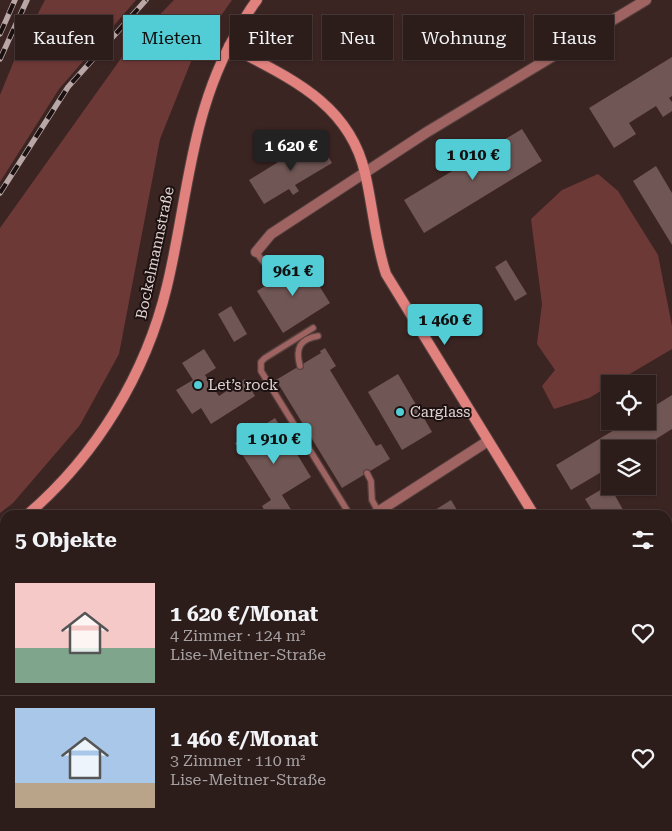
<!DOCTYPE html>
<html lang="de">
<meta charset="utf-8">
<style>
body{margin:0;font-family:"Roboto Serif",serif;background:#342523;color:#f1f3f6;height:100vh;display:flex;flex-direction:column;font-size:19px;white-space:nowrap}
*{box-sizing:border-box;margin:0}
p{font-size:16px;color:#a6a1a2}
.icon{flex:none;width:28px;height:28px;fill:none;stroke:currentColor;stroke-width:2;stroke-linecap:round;stroke-linejoin:round}
.map{position:relative;flex:1;overflow:hidden}
.sheet{position:absolute;left:0px;top:510px;width:672px;height:321px;display:flex;flex-direction:column;background:#2c1c1a;border-radius:15px 15px 0 0;box-shadow:0 1px 4px #0004,0 0 0 1px #483a39}
.sheet>*{flex:none}
.top-card{position:absolute;left:15px;top:15px;width:642px;height:45px;display:flex;gap:10px}
.buttons{position:absolute;left:601px;top:375px;display:grid;gap:10px}
.buttons a{display:grid;place-items:center;width:55px;height:55px;border-radius:0px;background:#2c1c1a;box-shadow:0 1px 4px #0004,0 0 0 1px #483a39;font-size:25px}
.price{position:absolute;translate:-50% -42px;padding:0 11px;border-radius:5px;background:#52ccd5;color:#111;font-size:16px;line-height:32px;filter:drop-shadow(0 1px 2px #0008)}
.price::after{content:'';position:absolute;left:50%;top:30px;width:15px;height:11px;margin-left:-8px;background:inherit;clip-path:polygon(0 0,100% 0,50% 100%)}
.price.on{background:#222;color:#fff}
ul{padding:0;list-style:none}
li{display:flex;align-items:center;gap:15px;height:125px;padding:0 15px}
li+li{border-top:1px solid #483a39}
li span{display:grid;place-items:center;flex:none;width:140px;height:100px;border-radius:0px;color:#555}
li>.icon{margin-inline-start:auto}
span .icon{width:60px;height:60px;fill:#fffc;stroke-width:1}
li b{font-size:21px}
h2{display:flex;justify-content:space-between;align-items:center;height:60px;padding:0 15px;font-size:21px}
.pill{padding:0 18px;border-radius:0px;background:#2c1c1a;box-shadow:0 1px 4px #0004,0 0 0 1px #483a39;font-size:18px;line-height:45px}
.pill.on{background:#52ccd5;color:#111}
.map>svg:first-child{display:block}
.green{fill:#6d3937}
.water{fill:#8c3939;stroke:#a66766}
.building{fill:#705654}
.lines{fill:none;stroke-linecap:round;stroke-linejoin:round}
.service-casing{stroke:#56413f;stroke-width:8}
.minor-casing{stroke:#56413f;stroke-width:12}
.secondary-casing{stroke:#56413f;stroke-width:12}
.service{stroke:#9f6461;stroke-width:5.5}
.minor{stroke:#9f6461;stroke-width:10}
.secondary{stroke:#e1827e;stroke-width:10}
.rail-casing{stroke:#b8a7a6;stroke-width:5.5}
.rail{stroke:#1b1110;stroke-width:4;stroke-dasharray:11;stroke-linecap:butt}
.poi-dot{fill:#52ccd5;stroke:#1b1110;stroke-width:2}
.labels{text-anchor:middle;stroke-width:4;stroke-linejoin:round;paint-order:stroke}
.street-label{font-size:15px;fill:#e1d1d0;stroke:#1b1110}
.poi-label{font-size:15px;fill:#e1d1d0;stroke:#1b1110;text-anchor:start}
</style>
<div class="map">
<svg width="672" height="831" viewBox="0 0 672 831">
<rect width="100%" height="100%" fill="#3b2523"/>
<g class="green">
<path d="M45,0H136L59,89L0,182V95L16,56Z"/>
<path d="M174,0H232L194,54L160,139L119,354L80,425L13,503L0,513V228L132,43Z"/>
<path d="M598,174L618,191L658,255L672,326V349L589,398L554,409L542,386L555,370L537,344L542,304L531,219L562,190Z"/>
<path d="M672,519V633L668,638V527Z"/>
<path d="M0,666L5,683V757H0Z"/>
</g>
<g class="water">
<path d="M672,633V690L668,694V638Z"/>
<path d="M0,779L5,780V826H0Z"/>
<path d="M6,826H468L458,831H54Z"/>
</g>
<g class="building">
<path d="M672,57V96L669,98L672,102V111L663,117L656,106L629,123L636,134L614,148L589,108Z"/>
<path d="M522,129L542,161L424,233L404,200Z"/>
<path d="M317,138L332,163L295,185L299,191L293,195L289,189L264,204L249,180Z"/>
<path d="M656,166L672,193V245L633,181Z"/>
<path d="M506,260L527,294L515,301L495,267Z"/>
<path d="M304,262L330,303L283,333L257,291Z"/>
<path d="M231,306L247,334L234,342L218,314Z"/>
<path d="M325,348L336,366L330,370L376,446L381,444L390,459L342,488L276,380L321,353L320,351Z"/>
<path d="M204,349L216,368L205,375L219,396L245,379L255,396L211,424L201,408L192,414L176,390L193,380L182,363Z"/>
<path d="M398,374L432,432L402,450L368,392Z"/>
<path d="M672,395V429L640,449H610V467L571,490L556,465L629,421H648V410Z"/>
<path d="M275,418L311,477L282,495L292,511L286,515H267L262,506L271,500L235,443Z"/>
<path d="M609,485L626,515H595L585,499Z"/>
<path d="M451,500L460,515H427Z"/>
<path d="M672,798V815L670,816L668,812V801Z"/>
<path d="M668,816L672,823V831H617L625,826H668Z"/>
</g>
<g class="lines">
<defs>
<g id="service">
<path d="M256,252L276,279"/>
<path d="M313,328L265,358L261,362V371L350,515"/>
<path d="M300,366C295,348 300,339 318,336"/>
<path d="M367,473L371,481L372,500L378,511"/>
</g>
<g id="minor">
<path d="M256,252L271,234L427,132L646,0"/>
<path d="M373,515L488,441"/>
</g>
<g id="secondary">
<path d="M229,46C287,77 349,102 365,173C373,207 375,241 386,274L534,515"/>
<path d="M27,515C96,456 146,374 167,286C188,199 190,112 237,32C243,21 249,10 257,0"/>
<path d="M0,535L5,532"/>
<path d="M668,659L672,663"/>
</g>
</defs>
<use href="#service" class="service-casing"/>
<use href="#minor" class="minor-casing"/>
<use href="#secondary" class="secondary-casing"/>
<use href="#service" class="service"/>
<use href="#minor" class="minor"/>
<use href="#secondary" class="secondary"/>
<defs>
<g id="rail">
<path d="M0,34L15,0"/>
<path d="M0,59L27,0"/>
<path d="M0,193L68,87L146,0"/>
<path d="M668,741L672,738"/>
<path d="M524,831L532,826"/>
</g>
</defs>
<use href="#rail" class="rail-casing"/>
<use href="#rail" class="rail"/>
</g>
<g class="poi-dot">
<circle cx="198" cy="385" r="5"/>
<circle cx="400" cy="412" r="5"/>
</g>
<g class="labels">
<g class="street-label">
<text transform="translate(155 253) rotate(-78)" y="5">Bockelmannstraße</text>
</g>
<g class="poi-label">
<text x="208" y="390">Let’s rock</text>
<text x="410" y="417">Carglass</text>
</g>
</g>
</svg>
<div class="buttons">
<a><svg class="icon" aria-label="locate" viewBox="0 0 24 24"><circle cx="12" cy="12" r="6"/><path d="M12 2v4M12 18v4M2 12h4M18 12h4"/></svg></a>
<a><svg class="icon" aria-label="layers" viewBox="0 0 24 24"><path d="M12 4l9 5-9 5-9-5zM3 14l9 5 9-5"/></svg></a>
</div>
<b class="price on" style="left:291px;top:172px">1 620 €</b>
<b class="price" style="left:473px;top:181px">1 010 €</b>
<b class="price" style="left:293px;top:297px">961 €</b>
<b class="price" style="left:445px;top:346px">1 460 €</b>
<b class="price" style="left:274px;top:465px">1 910 €</b>
<div class="top-card">
<a class="pill">Kaufen</a>
<a class="pill on">Mieten</a>
<a class="pill">Filter</a>
<a class="pill">Neu</a>
<a class="pill">Wohnung</a>
<a class="pill">Haus</a>
</div>
<section class="sheet">
<h2>5 Objekte<svg class="icon" aria-label="filters" viewBox="0 0 24 24"><path d="M4 7h16M4 17h16"/><circle cx="9" cy="7" r="2"/><circle cx="15" cy="17" r="2"/></svg></h2>
<ul>
<li><span style="background:linear-gradient(#f6c9c9 65%,#7fa58c 0)"><svg class="icon" aria-label="home" viewBox="0 0 24 24"><path d="M3 11l9-7 9 7M6 9v11h12V9"/></svg></span><div><b>1 620 €/Monat</b><p>4 Zimmer · 124 m²</p><p>Lise-Meitner-Straße</p></div><svg class="icon" aria-label="heart" viewBox="0 0 24 24"><path d="M12 20l-8-8c-3-5 5-10 8-4 3-6 11-1 8 4z"/></svg></li>
<li><span style="background:linear-gradient(#a9c7e8 75%,#b9a48a 0)"><svg class="icon" aria-label="home" viewBox="0 0 24 24"><path d="M3 11l9-7 9 7M6 9v11h12V9"/></svg></span><div><b>1 460 €/Monat</b><p>3 Zimmer · 110 m²</p><p>Lise-Meitner-Straße</p></div><svg class="icon" aria-label="heart" viewBox="0 0 24 24"><path d="M12 20l-8-8c-3-5 5-10 8-4 3-6 11-1 8 4z"/></svg></li>
</ul>
</section>
</div>
